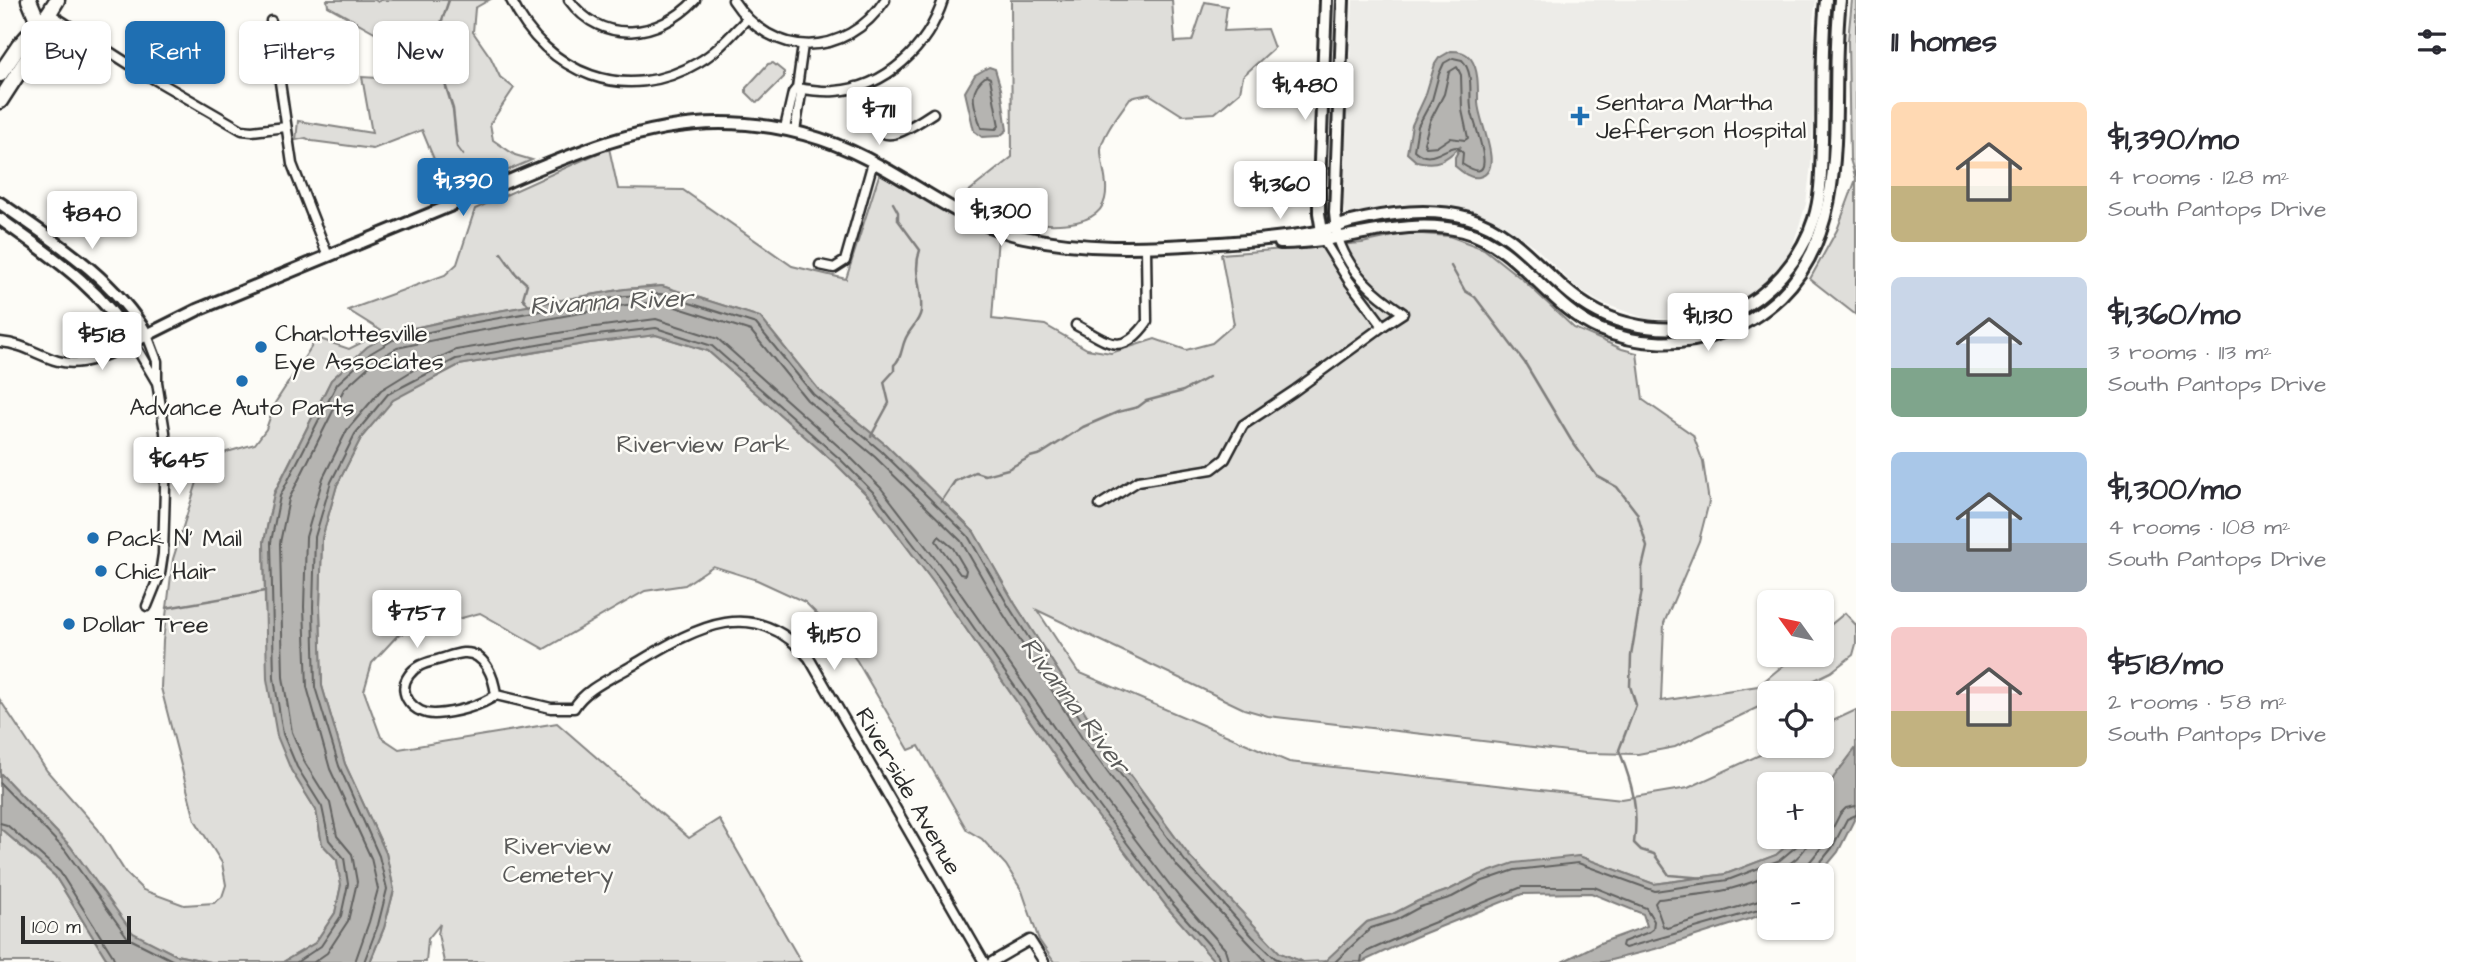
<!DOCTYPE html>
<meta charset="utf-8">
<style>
body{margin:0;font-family:"Architects Daughter",sans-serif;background:#f7f7f7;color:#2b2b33;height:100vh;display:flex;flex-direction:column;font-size:26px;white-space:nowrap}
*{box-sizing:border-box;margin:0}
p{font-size:23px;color:#7c7c81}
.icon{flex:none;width:38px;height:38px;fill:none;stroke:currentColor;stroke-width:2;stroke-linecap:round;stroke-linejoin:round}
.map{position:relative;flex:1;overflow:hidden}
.side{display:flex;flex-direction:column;background:#fff;width:630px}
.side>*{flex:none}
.hud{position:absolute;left:21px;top:21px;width:665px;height:63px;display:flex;gap:14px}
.needle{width:46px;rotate:303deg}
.tools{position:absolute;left:1757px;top:590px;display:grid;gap:14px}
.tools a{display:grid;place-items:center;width:77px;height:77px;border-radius:10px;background:#fff;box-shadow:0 2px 5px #0004;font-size:35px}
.scale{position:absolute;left:21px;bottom:18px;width:110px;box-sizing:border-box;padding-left:7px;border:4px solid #2b2b2b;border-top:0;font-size:19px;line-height:24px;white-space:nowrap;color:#2b2b2b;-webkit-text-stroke:5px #fdfcf7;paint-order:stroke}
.price{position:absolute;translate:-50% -60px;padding:0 16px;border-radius:7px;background:#fff;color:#222;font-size:23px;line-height:46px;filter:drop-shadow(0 2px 4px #0008)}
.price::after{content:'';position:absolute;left:50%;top:42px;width:21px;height:16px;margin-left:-10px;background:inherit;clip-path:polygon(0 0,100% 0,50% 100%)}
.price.active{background:#1f6fb2;color:#fff}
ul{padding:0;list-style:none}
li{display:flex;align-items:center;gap:21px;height:175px;padding:0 35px}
li span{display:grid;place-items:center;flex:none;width:196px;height:140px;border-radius:10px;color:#555}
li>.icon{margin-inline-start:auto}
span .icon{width:84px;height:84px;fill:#fffc;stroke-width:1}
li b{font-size:30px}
h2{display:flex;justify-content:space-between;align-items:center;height:84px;padding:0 35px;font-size:30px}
.pill{padding:0 24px;border-radius:10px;background:#fff;box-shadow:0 2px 5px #0004;font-size:24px;line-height:63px}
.pill.active{background:#1f6fb2;color:#fff}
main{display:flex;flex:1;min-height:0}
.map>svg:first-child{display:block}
.built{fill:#edece8}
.green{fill:#dfdeda;stroke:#858482;stroke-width:2}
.water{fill:#b5b4b1;stroke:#7e7d7b;stroke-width:2}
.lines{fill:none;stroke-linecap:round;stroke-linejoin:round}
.shore{stroke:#626261;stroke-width:2}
.stream{stroke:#7e7d7b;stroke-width:2.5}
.minor-casing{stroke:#2b2b2b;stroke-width:13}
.tertiary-casing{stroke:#2b2b2b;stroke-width:16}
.trunk-casing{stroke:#2b2b2b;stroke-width:19}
.minor{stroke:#fdfcf7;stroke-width:8}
.tertiary{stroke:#fdfcf7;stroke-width:10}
.trunk{stroke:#fdfcf7;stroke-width:14}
.poi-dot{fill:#1f6fb2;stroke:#fdfcf7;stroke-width:2.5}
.labels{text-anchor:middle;stroke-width:5;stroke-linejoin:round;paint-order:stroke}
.poi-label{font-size:24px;fill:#2b2b2b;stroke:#fdfcf7;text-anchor:start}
.park-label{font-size:24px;fill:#585857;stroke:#fdfcf7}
.street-label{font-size:24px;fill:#2b2b2b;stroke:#fdfcf7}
.water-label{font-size:26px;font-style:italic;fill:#5b5b5a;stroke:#fdfcf7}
</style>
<main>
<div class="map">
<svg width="1856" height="962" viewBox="0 0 1856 962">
<rect width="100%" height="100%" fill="#fdfcf7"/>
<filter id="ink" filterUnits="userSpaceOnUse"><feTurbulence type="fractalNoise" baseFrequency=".0143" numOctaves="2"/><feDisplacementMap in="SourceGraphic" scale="14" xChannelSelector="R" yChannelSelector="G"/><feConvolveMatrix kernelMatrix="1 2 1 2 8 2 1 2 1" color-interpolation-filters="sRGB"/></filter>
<g filter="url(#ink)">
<path class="built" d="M1353,0H1816L1813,21L1816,68L1811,164L1806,204L1790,254L1773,275L1747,296L1723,311L1700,319H1647L1599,302L1576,287L1535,247L1503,224L1483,216L1445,207L1397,204L1346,215L1342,204Z"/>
<g class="green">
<path d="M327,0H375L378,2L380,0H489L475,8L473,32L491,58L500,77L514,88L490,124L493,140L515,155L532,160L452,194L447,191L422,130L373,149L312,141L306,138L296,140L298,121L372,133L362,77L378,78V34L328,6Z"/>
<path d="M1011,0H1172L1175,42L1192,41L1205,2L1227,6L1224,31L1267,29L1274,48L1243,76L1240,92L1215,113L1182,115L1149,94L1130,98C1122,110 1101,136 1101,150C1101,166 1109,183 1105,199C1097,234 1026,225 1002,216C988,211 975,204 963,196L1012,157Z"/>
<path d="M1852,0H1856V315L1810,279L1837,230L1856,179L1850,159L1848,40Z"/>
<path d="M773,63L784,72V77L760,101L756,102L746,92V88L768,64Z"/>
<path d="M609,148L618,189L683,190L792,266L846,279L880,172L958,217L998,236L992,319L1045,325L1087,349L1111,353L1155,339L1186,350L1212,343L1234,324L1221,254L1362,243L1409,233L1449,236L1484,249L1523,280L1574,328L1622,349L1637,353L1643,400L1693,435L1703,462L1709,502L1699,541L1664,623L1661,701L1758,686L1796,655L1822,654V632L1845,613L1856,625V644L1853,655L1831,672L1788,693H1769V702L1675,747L1638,754L1585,753L1268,716L1244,709L1037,610L1078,672L1289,762L1622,799L1688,788L1779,746H1822V726L1856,710V748L1834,777L1822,800V784H1769V836L1797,837L1776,855L1726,874L1654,884L1579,856L1477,876L1449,890L1418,901L1393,914L1367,922L1326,961L1303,962L1280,953L1190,857L1095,728L1015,604L974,532L886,445L818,389L760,317L662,286L625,289L464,317L391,333L367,347L331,380L274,493L264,542L265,605L291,770L316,810L322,844L337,860L341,885L335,913L315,943L283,962H210L176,955L133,934L70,846L0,773V700L47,771L98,829L126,873L143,890L184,905L214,903L222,897L226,885L222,863L195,820L161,688L163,641L173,559L198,479L220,454L255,444L266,429L275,403L317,338L349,349L383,332L348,310L445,275L457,264L475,209Z"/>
<path d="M656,335L708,351L836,464L870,498L934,583L1081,794L1167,907L1216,962H1054L1039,940L1022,891L1006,865L982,839L967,830L919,746L909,750L857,661L833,630L805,602L757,580L713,566L685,585L645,591L544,649L480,613L398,635L372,663L364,691L381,737L399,749L557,723L689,838L719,819L801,962H444L438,934L440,924L428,939L426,962H370L384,928L394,890L386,853L345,764L322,686L320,607L322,538L337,485L361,438L393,399L459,365L590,343Z"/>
<path d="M0,828L55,876L106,958L111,962H0Z"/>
</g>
<g class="water">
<path d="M1451,51C1459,51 1466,52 1471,59C1479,70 1478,89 1478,102C1478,122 1506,171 1479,177C1470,179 1462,172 1455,166V157L1461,146C1445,160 1439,166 1416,161L1407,153L1412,125L1425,97L1435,64L1439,58Z"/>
<path d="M989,67L995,69L1001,89L1007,130L1000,136L982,137L974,131L965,92L975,75Z"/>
<path d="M662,286L760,317L818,389L886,445L974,532L1015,604L1095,728L1190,857L1280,953L1303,962L1214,961L1167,907L1081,794L934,583L870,498L836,464L708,351L656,335L590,343L459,365L393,400L361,438L337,485L322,538L320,607L322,686L345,764L386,853L394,890L384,928L370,962H283L315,943L335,913L341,885L337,860L322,844L316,810L291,770L277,736L267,679L264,542L274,494L331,380L367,347L391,333L464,317L625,289Z"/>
<path d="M1856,748V816L1838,852L1819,875H1769L1768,913L1655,949L1603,962H1562L1600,943L1647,926L1643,914L1591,893L1522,894L1415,937L1362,962H1324L1367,922L1393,914L1418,901L1449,890L1477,876L1514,863L1579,856L1654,884L1726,874L1776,855L1797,837L1822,836V800L1834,777Z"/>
<path d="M0,773L70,846L133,933L176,955L210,962H111L106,958L55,876L0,828Z"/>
</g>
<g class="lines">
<g class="shore">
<path d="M1453,58L1462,60C1474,73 1469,92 1471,108C1472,122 1504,192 1462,164L1463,153L1457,147C1443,147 1431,166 1414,150L1418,126L1432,100L1439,74L1444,63Z"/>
<path d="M1457,67L1461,75L1462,110L1468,138L1465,140L1450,138L1438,146L1426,147L1424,143L1430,121L1444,94L1449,72Z"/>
<path d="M986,76L990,78L999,126L996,129L981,128C976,108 965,92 986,76Z"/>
<path d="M939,536L953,548L966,570L965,575L960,574L936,541Z"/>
<path d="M0,783L65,850L128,938L176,962"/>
<path d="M0,823L7,825L60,872L113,956L115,962"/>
<path d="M1805,875L1808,864L1825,843L1840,814L1846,808L1856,806"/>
<path d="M1814,875L1815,869L1832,848L1847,819L1856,815"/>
<path d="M1769,898L1667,928L1663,926L1655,903L1658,899C1681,896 1707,895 1730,889C1753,883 1808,864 1809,836"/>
<path d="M297,962L321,946L341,916L348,884L344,858L329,840L322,807L297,767L283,734L274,678L271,542L280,496L337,384L371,353L393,340L465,324L625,296L661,294L756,324L813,394L881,451L968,536L1009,607L1089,732L1185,861L1253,937L1275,958L1284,962"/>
<path d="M314,962L327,953L348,921L357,882L352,854L337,836L330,803L305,763L292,732L283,677L280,543L289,499L344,389L376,360L397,348L467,333L626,305L660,302L751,331L807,400L875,457L961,541L1002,612L1082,738L1178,867L1267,962"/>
<path d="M355,962L369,922L378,889L371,858L330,769L307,687L304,607L306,537L323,478L347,430L381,390L415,369L456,350L588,328L656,319L718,339L846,453L881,488L947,574L1094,785L1179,897L1225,949L1229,962"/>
<path d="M364,962L378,925L387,889L379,856L339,766L315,687L313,607L315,537L331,482L355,434L388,394L456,359L589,336L656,328L712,346L840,459L875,494L940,579L1087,790L1172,903L1218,955L1220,962"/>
<path d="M1335,962L1371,928L1396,920L1420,907L1452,897L1480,882L1515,870L1578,863L1655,891L1728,880L1780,860L1799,844L1801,836"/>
<path d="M1361,962L1362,956L1366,952L1413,931L1522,887H1594L1646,908L1654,921L1653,929L1649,932L1623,942L1622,946L1625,948L1769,907"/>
</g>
<g class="stream">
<path d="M449,0L439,29V65L453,109L457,147L463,155"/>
<path d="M501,253L516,274L527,284L523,298L529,306"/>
<path d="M1451,266L1465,291L1475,297L1525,363L1571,440L1597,476L1617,487L1637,513L1647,547L1642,568V590L1631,656L1630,686L1636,705L1619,750C1632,783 1639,807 1634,843L1641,850L1654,854L1669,875L1705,878"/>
<path d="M871,436L889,403L884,382L894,371V365C902,358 901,349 905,340C909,329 919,323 921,311C923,288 912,274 920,250L898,220V212L893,203"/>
<path d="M941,502L955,481L975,472L985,475L1008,469L1030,457L1041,454L1083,427L1118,412L1138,407L1146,401L1183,391L1209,377"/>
<path d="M166,608L265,591"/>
</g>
<defs>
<g id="minor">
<path d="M511,0C547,74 626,106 699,62C718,51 732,34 747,19"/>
<path d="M569,0C603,46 659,38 695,0"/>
<path d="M733,0C772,60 846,59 885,0"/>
<path d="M49,13L135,68L242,130L252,131L286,127"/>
<path d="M271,21L292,164L328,256"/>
<path d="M856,87C878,140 880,148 933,113"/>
<path d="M797,88C809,90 822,92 835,91C886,88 928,47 943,0"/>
<path d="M785,128L793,93L797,88L803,45"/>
<path d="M795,131L801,94L797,88"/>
<path d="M1324,241L1349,281L1383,326"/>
<path d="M820,265L834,268L845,261L873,162"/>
<path d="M1076,325C1107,341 1121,359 1147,322L1146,248"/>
<path d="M0,342C24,344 37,355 58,361C84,368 111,353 133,342L156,381"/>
<path d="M1100,505L1138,481L1212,469L1225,459L1243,425L1294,391L1383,326L1403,313C1375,294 1349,273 1338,238"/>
<path d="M147,606L160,574L163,554L166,455L165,432L157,382V361L147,335"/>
<path d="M496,695C481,706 454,713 435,714C415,715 395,694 409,675C416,665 426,663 437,660C445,658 454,654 463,653C485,651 494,678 496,695L551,708H574C585,689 612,678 630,667C690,632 751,590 809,658L984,962"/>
<path d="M992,962L1030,940L1044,962"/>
</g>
<g id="tertiary">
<path d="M0,203C53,240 114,278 147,335"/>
<path d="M0,219C51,256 100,287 133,342L197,310C286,274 375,237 464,200C546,166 630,123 720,123C778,123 832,138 882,167C929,193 971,226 1024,237C1084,250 1143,248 1203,244C1239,242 1276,239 1312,233C1325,231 1338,226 1351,222C1389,213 1430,207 1469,218C1513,231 1538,268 1572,295C1616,331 1680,339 1731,314C1770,295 1801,260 1814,219C1822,194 1821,166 1822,140C1823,93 1821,46 1826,0"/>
<path d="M1337,232L1335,213L1343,0"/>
<path d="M1323,238L1319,213V188L1326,0"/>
<path d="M1280,243C1342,244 1402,216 1463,231C1520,246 1547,306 1599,329C1638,346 1683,347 1723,332C1745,325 1764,312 1781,296C1856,223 1828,97 1840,0"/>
</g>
<g id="trunk">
<path d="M29,0L39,24"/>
<path d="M0,74L19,46L49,13L57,0"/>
<path d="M0,101L31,53L49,13"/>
</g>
</defs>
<use href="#minor" class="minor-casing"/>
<use href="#tertiary" class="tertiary-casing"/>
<use href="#trunk" class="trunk-casing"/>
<use href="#minor" class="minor"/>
<use href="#tertiary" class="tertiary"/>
<use href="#trunk" class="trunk"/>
</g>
</g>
<g class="poi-dot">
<path d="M1576.5 105.5h7v7h7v7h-7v7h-7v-7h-7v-7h7z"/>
<circle cx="261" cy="347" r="7"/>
<circle cx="242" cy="381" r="7"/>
<circle cx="93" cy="538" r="7"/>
<circle cx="101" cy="571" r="7"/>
<circle cx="69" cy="624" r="7"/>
</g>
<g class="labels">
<g class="poi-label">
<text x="1596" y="110">Sentara Martha<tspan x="1596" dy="28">Jefferson Hospital</tspan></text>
<text x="275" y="341">Charlottesville<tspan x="275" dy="28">Eye Associates</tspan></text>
<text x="242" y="415" text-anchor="middle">Advance Auto Parts</text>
<text x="107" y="546">Pack N’ Mail</text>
<text x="115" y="579">Chic Hair</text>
<text x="83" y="632">Dollar Tree</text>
</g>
<g class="park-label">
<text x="703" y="452">Riverview Park</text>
<text x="558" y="854">Riverview<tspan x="558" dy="28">Cemetery</tspan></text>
</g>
<g class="street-label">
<text transform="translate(909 791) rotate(60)" y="8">Riverside Avenue</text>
</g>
<g class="water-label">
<text transform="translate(611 301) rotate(-3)" y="9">Rivanna River</text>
<text transform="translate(1076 705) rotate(53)" y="9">Rivanna River</text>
</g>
</g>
</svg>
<div class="tools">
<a><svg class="needle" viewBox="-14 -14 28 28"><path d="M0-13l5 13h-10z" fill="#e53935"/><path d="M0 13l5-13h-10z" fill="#7c7c81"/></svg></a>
<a><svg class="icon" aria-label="locate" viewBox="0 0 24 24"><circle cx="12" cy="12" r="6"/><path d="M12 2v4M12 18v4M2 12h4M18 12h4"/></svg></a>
<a>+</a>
<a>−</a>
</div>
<div class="scale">100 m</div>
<b class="price" style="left:1305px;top:122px">$1,480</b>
<b class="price" style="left:879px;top:147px">$711</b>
<b class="price active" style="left:463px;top:218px">$1,390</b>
<b class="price" style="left:1280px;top:221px">$1,360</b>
<b class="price" style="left:1001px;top:248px">$1,300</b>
<b class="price" style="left:92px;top:251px">$840</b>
<b class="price" style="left:1708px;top:353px">$1,130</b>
<b class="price" style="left:102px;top:372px">$518</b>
<b class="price" style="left:179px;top:497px">$645</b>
<b class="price" style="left:417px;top:650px">$757</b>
<b class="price" style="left:834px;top:672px">$1,150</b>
<div class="hud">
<a class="pill">Buy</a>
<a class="pill active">Rent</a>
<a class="pill">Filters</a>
<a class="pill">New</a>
</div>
</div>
<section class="side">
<h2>11 homes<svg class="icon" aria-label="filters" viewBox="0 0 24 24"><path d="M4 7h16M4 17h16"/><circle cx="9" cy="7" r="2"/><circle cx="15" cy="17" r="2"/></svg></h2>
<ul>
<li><span style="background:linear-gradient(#ffd9b3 60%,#c2b280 0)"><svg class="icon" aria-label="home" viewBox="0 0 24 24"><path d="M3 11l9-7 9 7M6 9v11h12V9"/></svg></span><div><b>$1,390/mo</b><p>4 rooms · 128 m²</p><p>South Pantops Drive</p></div></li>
<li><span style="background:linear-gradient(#c9d6e8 65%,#7fa58c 0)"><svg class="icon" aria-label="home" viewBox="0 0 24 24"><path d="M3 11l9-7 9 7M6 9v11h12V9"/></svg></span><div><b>$1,360/mo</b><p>3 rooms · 113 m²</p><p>South Pantops Drive</p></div></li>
<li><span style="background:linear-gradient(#a9c7e8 65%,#9aa5b1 0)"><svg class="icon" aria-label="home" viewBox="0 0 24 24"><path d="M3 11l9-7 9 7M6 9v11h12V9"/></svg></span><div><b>$1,300/mo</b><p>4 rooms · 108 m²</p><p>South Pantops Drive</p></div></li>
<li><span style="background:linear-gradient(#f6c9c9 60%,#c2b280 0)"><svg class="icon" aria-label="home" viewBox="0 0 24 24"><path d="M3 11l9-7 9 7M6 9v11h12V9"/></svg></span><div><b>$518/mo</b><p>2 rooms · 58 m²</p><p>South Pantops Drive</p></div></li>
</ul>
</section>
</main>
